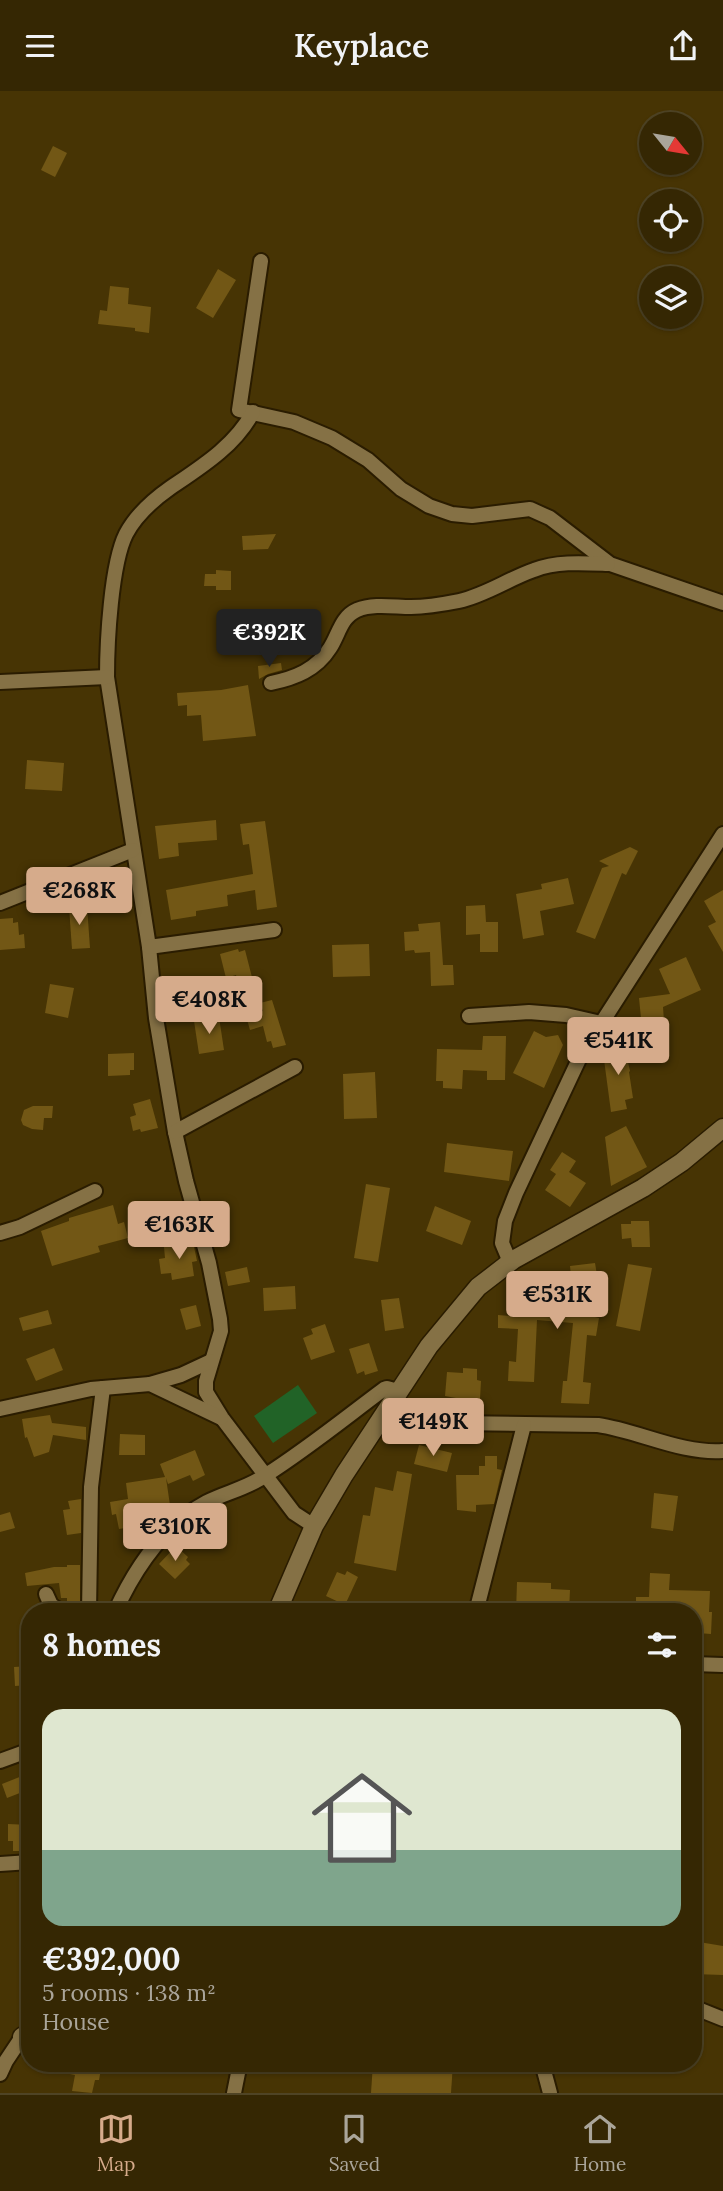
<!DOCTYPE html>
<meta charset="utf-8">
<style>
body{margin:0;font-family:Lora,serif;background:#3d2f0d;color:#f1f3f6;height:100vh;display:flex;flex-direction:column;font-size:26px;white-space:nowrap}
*{box-sizing:border-box;margin:0}
p{font-size:23px;color:#aaa59a}
.icon{flex:none;width:38px;height:38px;fill:none;stroke:currentColor;stroke-width:2;stroke-linecap:round;stroke-linejoin:round}
.map{position:relative;flex:1;overflow:hidden}
.side{position:absolute;left:21px;top:1512px;width:681px;height:469px;display:flex;flex-direction:column;background:#352703;border-radius:28px;box-shadow:0 2px 5px #0004,0 0 0 2px #4f4425}
.side>*{flex:none}
.needle{width:46px;rotate:120deg}
.controls{position:absolute;left:639px;top:21px;display:grid;gap:14px}
.controls a{display:grid;place-items:center;width:63px;height:63px;border-radius:50%;background:#352703;box-shadow:0 2px 5px #0004,0 0 0 2px #4f4425;font-size:35px}
.price{position:absolute;translate:-50% -60px;padding:0 16px;border-radius:7px;background:#d6ab8b;color:#111;font-size:23px;line-height:46px;filter:drop-shadow(0 2px 4px #0008)}
.price::after{content:'';position:absolute;left:50%;top:42px;width:21px;height:16px;margin-left:-10px;background:inherit;clip-path:polygon(0 0,100% 0,50% 100%)}
.price.selected{background:#222;color:#fff}
ul{padding:0;list-style:none}
li{display:grid;align-content:center;gap:14px;height:371px;padding:0 21px}
li+li{border-top:2px solid #4f4425}
li span{display:grid;place-items:center;height:217px;border-radius:21px;color:#555}
li>.icon{margin-inline-start:auto}
span .icon{width:126px;height:126px;fill:#fffc;stroke-width:1}
li b{font-size:30px}
h2{display:flex;justify-content:space-between;align-items:center;height:84px;padding:0 21px;font-size:30px}
header{display:flex;justify-content:space-between;align-items:center;height:91px;padding:0 21px;background:#352703;font-size:32px;font-weight:600}
.dock{display:flex;justify-content:space-around;align-items:center;height:98px;border-top:2px solid #4f4425;background:#352703;font-size:19px;color:#aaa59a}
.dock a{display:grid;justify-items:center;gap:4px}
.dock .selected{color:#d6ab8b}
.map>svg:first-child{display:block}
.green{fill:#216327}
.building{fill:#725715}
.lines{fill:none;stroke-linecap:round;stroke-linejoin:round}
.minor-casing{stroke:#2a1c00;stroke-width:18}
.tertiary-casing{stroke:#2a1c00;stroke-width:21}
.minor{stroke:#857145;stroke-width:14}
.tertiary{stroke:#857145;stroke-width:18}
</style>
<header><svg class="icon" aria-label="menu" viewBox="0 0 24 24"><path d="M4 6h16M4 12h16M4 18h16"/></svg>Keyplace<svg class="icon" aria-label="share" viewBox="0 0 24 24"><path d="M12 15V3M7 8l5-5 5 5M5 13v7h14v-7"/></svg></header>
<div class="map">
<svg width="723" height="2002" viewBox="0 0 723 2002">
<rect width="100%" height="100%" fill="#473404"/>
<path class="green" d="M298,1294L317,1322L273,1352L254,1325Z"/>
<g class="building">
<path d="M53,55L67,62L55,86L41,79Z"/>
<path d="M218,178L236,189L213,227L196,217Z"/>
<path d="M110,195L129,197L128,213L151,216L149,242L135,240V237L98,233L100,219L107,220Z"/>
<path d="M276,443L268,458L243,459L242,445Z"/>
<path d="M216,479L231,480V499H216V495H204L205,483H216Z"/>
<path d="M281,572L282,579L268,583L259,588L258,575Z"/>
<path d="M248,594L256,645L203,650L201,624L187,625V614L178,615L177,602L221,599Z"/>
<path d="M27,669L64,672L62,700L25,698Z"/>
<path d="M216,729L217,749L178,752L179,765L159,768L155,735Z"/>
<path d="M265,730L277,816L257,819L255,799L227,804L228,815L196,820V825L171,829L166,799L253,783L249,753L243,754L240,733Z"/>
<path d="M630,756L638,760L626,784L622,782L595,848L576,841L602,777L609,775L599,770Z"/>
<path d="M123,781L124,795H129L131,817L113,818V814L95,815L93,786Z"/>
<path d="M568,787L574,813L540,820L544,844L523,848L516,803L542,798L541,793Z"/>
<path d="M723,799V861L708,835L716,831L704,810Z"/>
<path d="M485,814L486,831H498V861H480V843L466,844V815Z"/>
<path d="M87,815L90,857L72,858L69,816Z"/>
<path d="M13,827V832L18,831L19,844L24,843L25,857L0,859V828Z"/>
<path d="M440,831L443,874H453L454,894L431,895L430,861L415,862L414,859L405,860L404,841L419,840L418,833Z"/>
<path d="M369,853L370,885L333,886L332,854Z"/>
<path d="M238,858L239,861L245,859L254,894L240,898L236,884L226,887L220,863Z"/>
<path d="M686,866L701,899L663,916L665,944L657,945L645,967L639,907L670,903L659,878Z"/>
<path d="M50,893L74,897L68,927L45,922Z"/>
<path d="M272,909L286,954L273,957L271,950L267,951L263,935L250,939L246,925L263,920L260,912Z"/>
<path d="M219,926L224,959L199,963L194,930Z"/>
<path d="M534,940L546,946L558,944L563,954L544,997L513,982Z"/>
<path d="M483,945H506L505,989H487V980L463,979L462,998L443,997V990H436L437,958L482,959Z"/>
<path d="M628,955L632,970L628,971L630,980L629,981L633,1007L625,1009L627,1018L611,1021L603,961Z"/>
<path d="M134,962V979H130V984L108,985V963Z"/>
<path d="M375,981L377,1027L344,1028L343,983Z"/>
<path d="M150,1008L158,1037L141,1041L140,1038L133,1040L130,1026L136,1024L133,1013Z"/>
<path d="M33,1015H53L52,1027H44L43,1039L32,1038L23,1034L21,1029L24,1019Z"/>
<path d="M626,1035L647,1076L611,1095L605,1046Z"/>
<path d="M447,1052L513,1060L509,1090L444,1081Z"/>
<path d="M562,1061L576,1070L569,1081L586,1092L570,1116L545,1099L556,1083L550,1079Z"/>
<path d="M366,1093L390,1097L378,1171L354,1167Z"/>
<path d="M113,1114L118,1133L124,1131L128,1147L98,1155L100,1161L52,1175L41,1140L69,1130V1127Z"/>
<path d="M435,1115L471,1130L462,1154L426,1140Z"/>
<path d="M631,1130H649L650,1156H632L631,1147L622,1148L621,1133H631Z"/>
<path d="M193,1151L197,1170L192,1171L194,1185L172,1189L171,1182L161,1183L159,1168L165,1167L164,1156Z"/>
<path d="M595,1172L598,1190H591L595,1226L599,1227L596,1245L587,1244L583,1291L591,1292L589,1313L561,1312L563,1290H567L573,1232L537,1229L534,1291L508,1290L509,1270L516,1271L518,1238L498,1237V1224L510,1225V1215L525,1216L526,1202L573,1205L570,1175Z"/>
<path d="M628,1173L652,1177L640,1240L616,1235Z"/>
<path d="M247,1176L250,1191L228,1195L225,1181Z"/>
<path d="M295,1195L296,1218L264,1220L263,1197Z"/>
<path d="M399,1207L404,1237L385,1240L381,1209Z"/>
<path d="M196,1214L201,1235L186,1239L180,1218Z"/>
<path d="M48,1219L52,1233L23,1240L19,1227Z"/>
<path d="M325,1233L335,1261L311,1269L303,1247L313,1243L311,1238Z"/>
<path d="M369,1252L378,1280L365,1284L364,1280L357,1283L349,1258Z"/>
<path d="M54,1257L63,1279L36,1290L26,1268Z"/>
<path d="M463,1277L477,1278V1289L481,1290L480,1308L472,1307V1310L445,1305L447,1281L463,1282Z"/>
<path d="M50,1324L52,1332L86,1336V1349L53,1344L49,1361L34,1366L27,1346L25,1347L22,1328Z"/>
<path d="M120,1343L145,1344V1364H119Z"/>
<path d="M419,1354L452,1362L447,1381L414,1373Z"/>
<path d="M195,1359L205,1384L193,1390L190,1384L168,1393L166,1387L171,1421L162,1422L163,1431L119,1438L116,1423L112,1424L110,1411L128,1408L126,1392L165,1386L160,1373Z"/>
<path d="M485,1365H497V1378L502,1379L494,1413L476,1414V1421L457,1419L456,1384H479V1375H485Z"/>
<path d="M397,1380L412,1383L396,1480L354,1472L363,1424L370,1425L375,1396L393,1400Z"/>
<path d="M654,1402L678,1405L673,1440L651,1437Z"/>
<path d="M81,1408V1442L67,1444L63,1419L70,1418L68,1410Z"/>
<path d="M10,1421L15,1437L0,1441V1424Z"/>
<path d="M176,1455L188,1466L186,1469L190,1473L175,1488L159,1473Z"/>
<path d="M67,1474H80V1512H67V1507H61L59,1492L27,1495L25,1482L54,1476H67Z"/>
<path d="M347,1480L358,1486L345,1514L326,1505L337,1481L345,1484Z"/>
<path d="M650,1482L670,1483L669,1499L710,1500L709,1521H712L711,1543L698,1542V1539H693V1521H636V1506H649Z"/>
<path d="M517,1491L551,1492V1498L570,1499L569,1521H516Z"/>
<path d="M30,1575V1594L15,1595L14,1576Z"/>
<path d="M27,1683L30,1698L7,1707L2,1693Z"/>
<path d="M8,1733L30,1734V1760H13V1750H8Z"/>
<path d="M693,1850L723,1855V1884L693,1883Z"/>
<path d="M44,1972H102L99,1989H95L92,2002L72,2000L75,1984L44,1978Z"/>
<path d="M373,1972H453L451,2002H371Z"/>
</g>
<g class="lines">
<defs>
<g id="minor">
<path d="M261,170L239,319L294,331L332,347L368,369L401,398L429,415L452,423L472,425L530,418L550,427L610,473L723,512"/>
<path d="M253,321C235,355 201,376 170,397C153,409 136,424 126,443C111,473 107,551 107,586L149,856L156,927L175,1041L186,1090L209,1172L220,1228L221,1240L206,1290V1301L222,1327L294,1422L314,1435"/>
<path d="M0,591L107,586"/>
<path d="M271,592C295,587 316,579 330,557C339,543 341,526 357,519C374,512 394,516 411,516C427,516 444,513 459,510C486,504 508,488 534,479C557,470 584,472 608,473"/>
<path d="M0,812L133,759"/>
<path d="M149,856L274,839"/>
<path d="M469,925L529,921L566,924L601,932"/>
<path d="M175,1041L295,976"/>
<path d="M0,1142L20,1136L95,1100"/>
<path d="M510,1171L502,1152L505,1130L516,1102L581,964L723,743"/>
<path d="M150,1293L181,1284L211,1270"/>
<path d="M0,1318L91,1298L150,1293L221,1327"/>
<path d="M379,1331L598,1334C639,1340 681,1363 723,1360"/>
<path d="M46,1503L51,1514L62,1521"/>
<path d="M89,1521L91,1396L103,1297"/>
<path d="M115,1521C135,1477 164,1434 207,1411C227,1401 248,1397 266,1384C307,1358 345,1327 384,1298L387,1297L398,1300"/>
<path d="M476,1521L524,1334"/>
<path d="M693,1573L723,1574"/>
<path d="M0,1670L30,1659"/>
<path d="M0,1773L30,1771"/>
<path d="M693,1916L723,1928"/>
<path d="M542,1972L550,2002"/>
<path d="M0,1983L6,1970L22,1946"/>
<path d="M234,2002L240,1972"/>
</g>
<g id="tertiary">
<path d="M277,1521L314,1435L344,1384L429,1255L478,1196L513,1169L643,1097L682,1071L723,1037"/>
<path d="M22,1946L30,1941"/>
</g>
</defs>
<use href="#minor" class="minor-casing"/>
<use href="#tertiary" class="tertiary-casing"/>
<use href="#minor" class="minor"/>
<use href="#tertiary" class="tertiary"/>
</g>
</svg>
<div class="controls">
<a><svg class="needle" viewBox="-14 -14 28 28"><path d="M0-13l5 13h-10z" fill="#e53935"/><path d="M0 13l5-13h-10z" fill="#aaa59a"/></svg></a>
<a><svg class="icon" aria-label="locate" viewBox="0 0 24 24"><circle cx="12" cy="12" r="6"/><path d="M12 2v4M12 18v4M2 12h4M18 12h4"/></svg></a>
<a><svg class="icon" aria-label="layers" viewBox="0 0 24 24"><path d="M12 4l9 5-9 5-9-5zM3 14l9 5 9-5"/></svg></a>
</div>
<b class="price selected" style="left:269px;top:578px">€392K</b>
<b class="price" style="left:79px;top:836px">€268K</b>
<b class="price" style="left:209px;top:945px">€408K</b>
<b class="price" style="left:618px;top:986px">€541K</b>
<b class="price" style="left:179px;top:1170px">€163K</b>
<b class="price" style="left:557px;top:1240px">€531K</b>
<b class="price" style="left:433px;top:1367px">€149K</b>
<b class="price" style="left:175px;top:1472px">€310K</b>
<section class="side">
<h2>8 homes<svg class="icon" aria-label="filters" viewBox="0 0 24 24"><path d="M4 7h16M4 17h16"/><circle cx="9" cy="7" r="2"/><circle cx="15" cy="17" r="2"/></svg></h2>
<ul>
<li><span style="background:linear-gradient(#dfe7d0 65%,#7fa58c 0)"><svg class="icon" aria-label="home" viewBox="0 0 24 24"><path d="M3 11l9-7 9 7M6 9v11h12V9"/></svg></span><div><b>€392,000</b><p>5 rooms · 138 m²</p><p>House</p></div></li>
</ul>
</section>
</div>
<nav class="dock">
<a class="selected"><svg class="icon" aria-label="map" viewBox="0 0 24 24"><path d="M3 6l6-2 6 2 6-2v14l-6 2-6-2-6 2zM9 4v14M15 6v14"/></svg>Map</a>
<a><svg class="icon" aria-label="saved" viewBox="0 0 24 24"><path d="M7 4h10v16l-5-4-5 4z"/></svg>Saved</a>
<a><svg class="icon" aria-label="home" viewBox="0 0 24 24"><path d="M3 11l9-7 9 7M6 9v11h12V9"/></svg>Home</a>
</nav>
